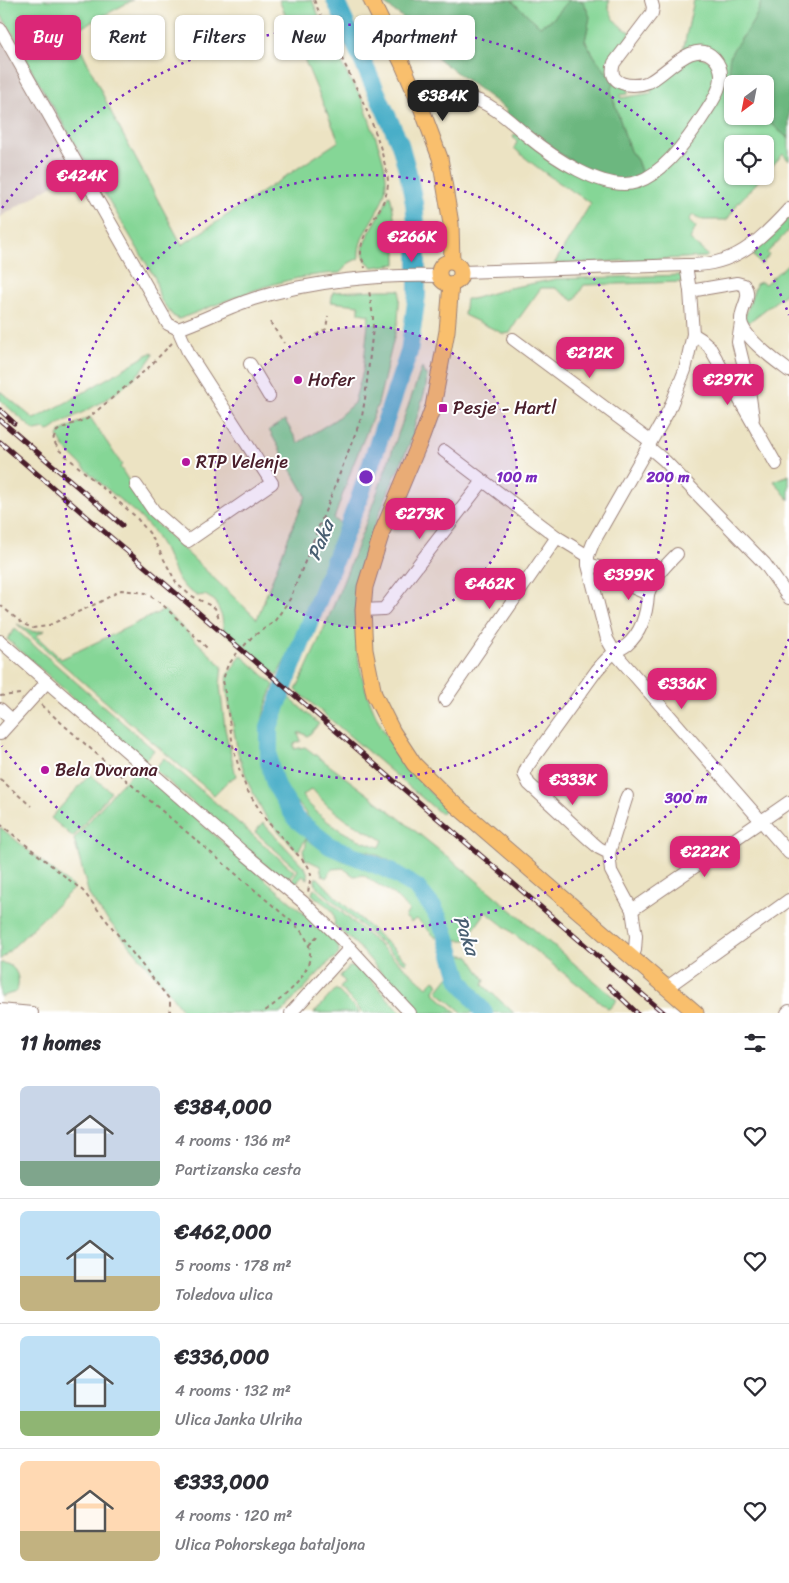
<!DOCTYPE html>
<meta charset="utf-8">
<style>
body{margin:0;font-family:Sriracha,sans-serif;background:#f2f2f3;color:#2b2b33;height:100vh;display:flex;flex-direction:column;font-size:19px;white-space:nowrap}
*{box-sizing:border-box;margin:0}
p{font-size:16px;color:#7c7c81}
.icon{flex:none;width:28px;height:28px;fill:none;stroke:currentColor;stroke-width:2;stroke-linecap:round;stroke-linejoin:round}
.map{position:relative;height:1013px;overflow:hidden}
.drawer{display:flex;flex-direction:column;background:#fff;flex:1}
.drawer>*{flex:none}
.top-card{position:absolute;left:15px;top:15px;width:500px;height:45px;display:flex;gap:10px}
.needle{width:32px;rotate:212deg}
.tools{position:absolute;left:724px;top:75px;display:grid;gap:10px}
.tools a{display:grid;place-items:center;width:50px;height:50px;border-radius:8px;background:#fff;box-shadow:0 1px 4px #0004;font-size:25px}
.price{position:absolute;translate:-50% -42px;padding:0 11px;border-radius:10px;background:#db2777;color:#fff;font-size:16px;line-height:32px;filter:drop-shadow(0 1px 2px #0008)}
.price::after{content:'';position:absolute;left:50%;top:30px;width:15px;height:11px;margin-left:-8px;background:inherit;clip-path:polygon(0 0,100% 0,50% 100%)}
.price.selected{background:#222;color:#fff}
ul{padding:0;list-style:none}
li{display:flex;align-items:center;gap:15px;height:125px;padding:0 20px}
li+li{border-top:1px solid #e1e1e2}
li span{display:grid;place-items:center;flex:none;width:140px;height:100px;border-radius:8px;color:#555}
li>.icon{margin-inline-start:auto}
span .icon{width:60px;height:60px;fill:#fffc;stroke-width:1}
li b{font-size:21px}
h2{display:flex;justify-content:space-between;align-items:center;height:60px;padding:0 20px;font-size:21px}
.pill{padding:0 18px;border-radius:8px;background:#fff;box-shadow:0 1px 4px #0004;font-size:18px;line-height:45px}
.pill.selected{background:#db2777;color:#fff}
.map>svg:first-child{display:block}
.industrial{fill:#cfc0bb}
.green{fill:#85d696;stroke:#687a60;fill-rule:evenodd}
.forest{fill:#6cb77f;stroke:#5b6b55}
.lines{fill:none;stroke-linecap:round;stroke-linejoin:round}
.river{stroke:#48aec8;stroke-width:18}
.minor-casing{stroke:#9b8177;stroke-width:14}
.major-casing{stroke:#9b8177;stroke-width:17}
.path{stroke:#9b8177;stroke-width:2;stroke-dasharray:4 4;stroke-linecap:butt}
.minor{stroke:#fff;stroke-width:12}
.major{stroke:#f9bf6d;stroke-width:15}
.rail-casing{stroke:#4a1f2b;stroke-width:5}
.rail{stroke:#fff;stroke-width:3;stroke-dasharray:9;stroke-linecap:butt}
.ring{fill:none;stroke:#7b2cbf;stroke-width:2.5;stroke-dasharray:2.5 5}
.poi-dot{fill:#b5179e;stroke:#fff;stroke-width:2}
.labels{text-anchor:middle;stroke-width:4;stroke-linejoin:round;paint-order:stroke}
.poi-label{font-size:18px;fill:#4a1f2b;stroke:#fff;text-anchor:start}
.water-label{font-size:19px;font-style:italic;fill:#495f72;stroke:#fff}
.centre{fill:#7b2cbf;stroke:#fff;stroke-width:2.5}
.ring-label{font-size:15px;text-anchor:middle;font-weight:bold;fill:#7b2cbf;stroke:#fff;stroke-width:4;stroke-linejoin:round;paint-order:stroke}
</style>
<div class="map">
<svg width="789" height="1013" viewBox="0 0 789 1013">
<rect width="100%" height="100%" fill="#fff"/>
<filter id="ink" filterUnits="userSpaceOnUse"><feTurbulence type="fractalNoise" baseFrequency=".02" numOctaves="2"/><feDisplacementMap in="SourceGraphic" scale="10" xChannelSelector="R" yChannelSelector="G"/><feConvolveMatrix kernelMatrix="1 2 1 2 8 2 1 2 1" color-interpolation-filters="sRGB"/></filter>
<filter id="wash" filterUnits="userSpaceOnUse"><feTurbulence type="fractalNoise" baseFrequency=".0096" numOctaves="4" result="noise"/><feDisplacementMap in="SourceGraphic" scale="20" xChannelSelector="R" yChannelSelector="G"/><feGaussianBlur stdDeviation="1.12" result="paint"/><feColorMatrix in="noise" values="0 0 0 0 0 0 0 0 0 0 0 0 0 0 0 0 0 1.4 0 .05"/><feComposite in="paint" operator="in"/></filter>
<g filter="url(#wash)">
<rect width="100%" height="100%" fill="#ece3c3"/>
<path class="industrial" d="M0,15L88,164L0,217Z"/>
<g class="green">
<path d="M0,0H133L73,32L114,118L182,245L339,141L279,0H312C323,26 335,51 348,76C352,84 358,91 362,99C367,111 370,124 375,135C380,150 387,168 386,184C384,213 357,231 359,258L349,263L340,273C281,275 233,299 179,319L173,316L160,299L155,278L33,73L20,45L0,13Z"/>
<path d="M511,0H569L553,19L540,26Z"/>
<path d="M580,0H610L608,4C611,18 618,27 631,32L608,74L596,59L585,40C588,27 594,10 580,0Z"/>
<path d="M694,0H762L757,15L748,31L740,39L729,66L735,84H732V116H762L789,139V161L783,154L765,174V144H732V176H763L738,203L727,220H703L693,215L689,220L696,227L690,240L708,255L706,257L554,264L591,203C564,186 538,170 514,148L517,142L513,137L515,134L643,183L713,104L717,57L682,55Z"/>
<path d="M694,55L714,62L718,86L687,136L643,177L637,160L630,151L626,139L611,92L614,82L628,88V94L620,95L621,98L652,93L651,90L641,92V87Z"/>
<path d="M389,195H390C396,218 396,241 396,264L373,267C351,252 372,231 380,214C384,208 386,202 389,195Z"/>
<path d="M789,218V230L767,253L769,255L761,265L751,252Z"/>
<path d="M789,263V287L784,295L749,322L746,321L745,317L756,284L761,282L765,284Z"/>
<path d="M683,275L685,282L584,285L574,301L555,288H541L517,321L510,333L504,334L464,315L466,299H472L509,288L556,279Z"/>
<path d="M380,290H400L398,321L378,404L353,465L334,519L343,525L292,648L277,675L244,646L224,632L222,617L215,601L205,595L197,596L184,587L176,576L165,551L152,530L138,515L100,483L66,450L58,437L61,431L90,417L122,465L120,467L145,506L143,511L257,619L292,528L306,496L269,430L285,420L298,443L336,419L354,403L363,371L369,315L359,313V305L331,302L333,292Z"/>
<path d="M152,352L153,355C132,388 95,407 61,423C56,426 53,430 48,431L45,429L35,431L0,400V391L34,419L69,401Z"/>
<path d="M422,367L424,374H427L426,387L413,431L414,433C399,469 381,505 369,542C336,648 366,734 446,808L441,814L296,690C346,586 383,476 422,367Z"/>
<path d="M789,475V500L774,481Z"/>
<path d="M164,610L222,666L220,685L225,729L236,776L228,781L214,795C148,738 82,682 17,624L34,632L45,630L36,636L61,659Z"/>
<path d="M15,629L154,750L145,761L7,639Z"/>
<path d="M241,655L274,685C269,698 263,711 262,725C260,768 272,810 308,835L306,838C319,849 336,859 353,864C361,866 370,867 379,870C413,883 428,907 443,938L435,937L417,919L411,922L405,917L409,910L393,894L363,875L354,876L343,868L332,869L326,878L322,875L320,866L305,859L303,850L306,846V839L298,851L267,819L249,785L238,753L227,692V682L228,675Z"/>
<path d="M286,695L319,724L308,736L302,733H298L301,741L294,744V749L305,747L399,818L469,874L617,1000L609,1009L486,912L466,940H455C440,899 416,871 375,854C370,851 363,851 357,849C346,845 333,840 323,833C314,827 307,815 301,807C297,802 291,798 287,794C268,767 275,723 286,695ZM312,789L327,805L345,819L383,840L380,847C348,838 323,822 302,796Z"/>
<path d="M164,758L294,871L285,882L154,769Z"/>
<path d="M138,768L334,940L339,949L338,955L328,963L281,1013H184L166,988L101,912L89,895L74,839L115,791Z"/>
<path d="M90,774L111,792L73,837L51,818Z"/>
<path d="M263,823L306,869L308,875V879L303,876L296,883L292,879L298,870L255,832Z"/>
<path d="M0,827L74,888L0,960Z"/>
<path d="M315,878H318L336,897L407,961L406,963L401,961L315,885Z"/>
<path d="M314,888L427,987L434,980L439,984L434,990L435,994L457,1013H419L408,1004L359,947L334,925C338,907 322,905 312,894Z"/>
<path d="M458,954L469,956L485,980L483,985L514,1013H493C474,996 465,978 458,954Z"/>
<path d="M0,963C16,963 22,979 16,992L0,997Z"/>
<path d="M355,966L359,967L401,1013H363L340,988L345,982L340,976L349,967Z"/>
<path d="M452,972L455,980L477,1013H463L437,991Z"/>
<path d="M336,989L360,1013H314Z"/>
</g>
<g class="forest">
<path d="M383,0H511L540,26L553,19L569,0H580L584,3L590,17L585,41L596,59L614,82L611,92L626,139L630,151L637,160L643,177L632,182L591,173L504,118L507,110L438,59L411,24L385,4Z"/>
<path d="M762,0H789V139L762,116H765V84H735C733,78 729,71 729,65C728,50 742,40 749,28C755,19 759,10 762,0Z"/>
</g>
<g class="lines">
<path class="river" d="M335,0L400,144L408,173L414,203L417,233V295L409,352L359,499L287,679L269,727V762L275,784L296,819L330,846L391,871L417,888L434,909L445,932L460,980L484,1013"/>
</g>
</g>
<g filter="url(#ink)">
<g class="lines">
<defs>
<g id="minor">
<path d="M0,29L168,324L178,329"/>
<path d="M421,107C434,102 451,96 465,97C488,100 509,120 526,135C550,155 604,193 637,182C665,173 692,134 707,110C717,95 729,74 714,58C694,37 666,74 649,82C633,88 606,86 614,63L652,13L653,7L651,0"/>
<path d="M686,265L690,291L693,334L685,370L669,410L593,543L588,556V565L607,639L615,653L789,853"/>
<path d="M462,272L686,265C733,267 759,242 789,209"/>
<path d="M690,291L737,283L744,285C753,297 740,308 741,321C743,338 776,361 789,371"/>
<path d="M741,323L738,342L748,383L753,418"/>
<path d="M178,329C204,320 228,307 253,299C311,281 379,274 440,276"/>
<path d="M693,334L701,339L709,346L776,464"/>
<path d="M513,339L650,441"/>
<path d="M250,364L269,396"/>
<path d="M647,448L652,450L665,461L765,564L789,598"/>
<path d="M444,451L557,537L588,556"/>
<path d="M136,485L154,511L188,541L272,483L189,354L178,329"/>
<path d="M588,564L602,568L623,583L648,594C647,612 642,632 627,645C623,648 618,650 614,653C607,658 602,664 597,670L527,767L524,774L529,784L592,842L599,848L609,853L611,871L632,910L636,936L635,950L632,958"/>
<path d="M648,594C654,577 665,566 677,554"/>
<path d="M363,610L384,609L483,481"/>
<path d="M0,641L245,854L303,902L350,948L410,1013"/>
<path d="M445,700L557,537"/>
<path d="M0,709L12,720"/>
<path d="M0,734L47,682"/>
<path d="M609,853L627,796"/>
<path d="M632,910L789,802"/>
<path d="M666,988L789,900"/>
<path d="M0,1010L32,1013"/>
<path d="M291,1013L350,948"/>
<path d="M787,1013L789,1011"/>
</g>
<g id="major">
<path d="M371,0L402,63L421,107L440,158L451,224L452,262"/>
<circle cx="450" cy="273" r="11"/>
<path d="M451,284L447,331L433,407L422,437L382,532L365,587L363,610L365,650L374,694L393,732L414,764L451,801L696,1013"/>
</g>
</defs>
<use href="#minor" class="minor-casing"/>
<use href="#major" class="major-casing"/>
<g class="path">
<path d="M314,0C335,51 367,99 382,153C384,163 388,173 388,183C387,210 360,229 361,253C361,258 364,263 365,268"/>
<path d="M270,322L284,343"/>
<path d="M316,335L326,329L328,316"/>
<path d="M172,343L148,368L87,419L69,425L57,431L53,440L59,450L135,516L151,535L177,584L190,595L215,608L220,621"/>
<path d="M0,605L23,624L33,628L47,626L100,602L121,590L146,593L162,604L207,648"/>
<path d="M244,646L252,637L274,622L290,599L328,504L362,416L365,399L373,328V317L369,290"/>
<path d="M237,653L227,667L223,680L233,746L240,772L247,790L266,820L308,866L311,874L308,893"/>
<path d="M0,696L20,694"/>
<path d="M41,705L134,787L284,915C291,921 300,928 305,937C324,967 284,998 262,1013"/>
<path d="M0,779L31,806"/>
<path d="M0,824L83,891L170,1000V1013"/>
<path d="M309,945L319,934"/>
</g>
<use href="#minor" class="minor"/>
<use href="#major" class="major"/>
<defs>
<g id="rail">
<path d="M0,410L14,423"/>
<path d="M0,420L122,525"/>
<path d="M0,442L664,1013"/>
<path d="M609,986L637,1013"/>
</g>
</defs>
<use href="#rail" class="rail-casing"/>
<use href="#rail" class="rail"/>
</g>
</g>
<circle cx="366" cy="477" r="151" fill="#7b2cbf" fill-opacity=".12"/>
<g class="ring">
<circle cx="366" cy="477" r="151"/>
<circle cx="366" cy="477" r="302"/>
<path d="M789 639A453 453 0 0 1 2 746M2 208A453 453 0 0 1 789 315"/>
</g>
<g class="poi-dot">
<circle cx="298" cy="380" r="5"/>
<rect x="438" y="403" width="10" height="10" rx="2.5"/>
<circle cx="186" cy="462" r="5"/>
<circle cx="45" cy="770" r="5"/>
</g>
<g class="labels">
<g class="poi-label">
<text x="308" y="386">Hofer</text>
<text x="453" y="414">Pesje - Hartl</text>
<text x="196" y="468">RTP Velenje</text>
<text x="55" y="776">Bela Dvorana</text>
</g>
<g class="water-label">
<text transform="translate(320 540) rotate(-68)" y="7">Paka</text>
<text transform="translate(467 935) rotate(70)" y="7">Paka</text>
</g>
</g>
<circle cx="366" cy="477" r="8" class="centre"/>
<g class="ring-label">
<text x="517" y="482">100 m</text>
<text x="668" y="482">200 m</text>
<text x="686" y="803">300 m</text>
</g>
</svg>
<div class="tools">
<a><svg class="needle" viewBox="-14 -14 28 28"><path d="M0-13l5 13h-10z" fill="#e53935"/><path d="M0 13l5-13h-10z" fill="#7c7c81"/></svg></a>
<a><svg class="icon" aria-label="locate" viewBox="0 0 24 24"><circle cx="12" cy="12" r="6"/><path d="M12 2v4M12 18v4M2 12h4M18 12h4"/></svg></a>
</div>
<b class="price selected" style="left:443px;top:122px">€384K</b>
<b class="price" style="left:82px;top:202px">€424K</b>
<b class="price" style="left:412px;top:263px">€266K</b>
<b class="price" style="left:590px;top:379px">€212K</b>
<b class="price" style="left:728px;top:406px">€297K</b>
<b class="price" style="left:420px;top:540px">€273K</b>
<b class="price" style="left:629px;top:601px">€399K</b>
<b class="price" style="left:490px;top:610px">€462K</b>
<b class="price" style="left:682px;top:710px">€336K</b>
<b class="price" style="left:573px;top:806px">€333K</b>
<b class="price" style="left:705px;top:878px">€222K</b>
<div class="top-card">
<a class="pill selected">Buy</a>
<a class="pill">Rent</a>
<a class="pill">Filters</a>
<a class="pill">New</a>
<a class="pill">Apartment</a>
</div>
</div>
<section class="drawer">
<h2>11 homes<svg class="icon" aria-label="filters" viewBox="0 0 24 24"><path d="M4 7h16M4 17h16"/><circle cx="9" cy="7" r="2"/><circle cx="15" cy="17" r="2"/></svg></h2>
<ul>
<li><span style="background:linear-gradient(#c9d6e8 75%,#7fa58c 0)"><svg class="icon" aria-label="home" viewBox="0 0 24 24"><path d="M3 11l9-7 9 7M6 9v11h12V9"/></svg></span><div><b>€384,000</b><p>4 rooms · 136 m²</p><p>Partizanska cesta</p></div><svg class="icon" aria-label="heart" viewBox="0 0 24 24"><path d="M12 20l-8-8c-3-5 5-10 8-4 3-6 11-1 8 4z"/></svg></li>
<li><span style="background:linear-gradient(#bfe0f5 65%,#c2b280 0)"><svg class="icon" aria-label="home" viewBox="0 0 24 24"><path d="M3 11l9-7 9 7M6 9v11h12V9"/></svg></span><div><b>€462,000</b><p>5 rooms · 178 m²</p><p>Toledova ulica</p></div><svg class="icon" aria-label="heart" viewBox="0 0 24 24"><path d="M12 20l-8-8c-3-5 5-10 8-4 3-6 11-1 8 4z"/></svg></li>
<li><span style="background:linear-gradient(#bfe0f5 75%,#8fb573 0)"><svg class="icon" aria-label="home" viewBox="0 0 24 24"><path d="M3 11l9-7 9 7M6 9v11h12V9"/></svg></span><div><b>€336,000</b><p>4 rooms · 132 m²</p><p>Ulica Janka Ulriha</p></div><svg class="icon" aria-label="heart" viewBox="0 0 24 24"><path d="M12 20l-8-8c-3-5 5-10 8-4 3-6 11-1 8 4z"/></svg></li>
<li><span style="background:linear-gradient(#ffd9b3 70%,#c2b280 0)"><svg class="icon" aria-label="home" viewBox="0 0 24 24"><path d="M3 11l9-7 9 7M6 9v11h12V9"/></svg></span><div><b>€333,000</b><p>4 rooms · 120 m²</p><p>Ulica Pohorskega bataljona</p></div><svg class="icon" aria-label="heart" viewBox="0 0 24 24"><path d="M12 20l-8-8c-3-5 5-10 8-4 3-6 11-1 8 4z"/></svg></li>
</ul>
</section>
